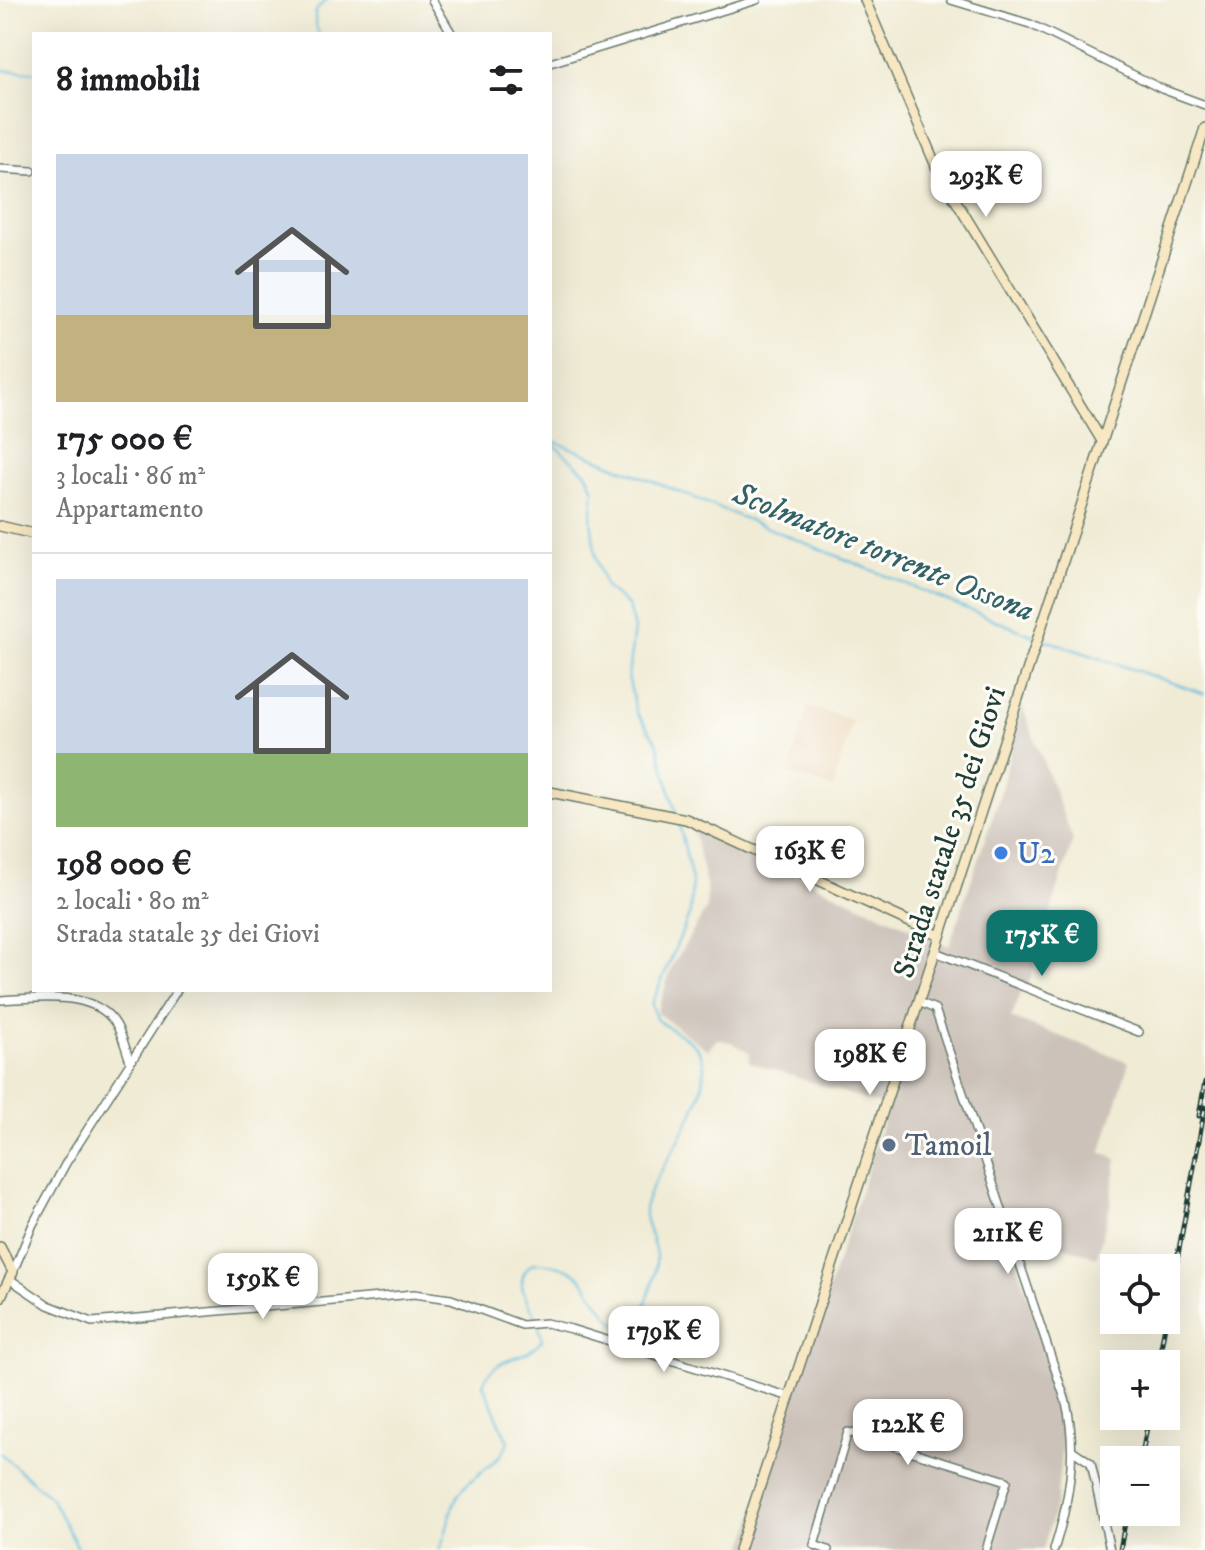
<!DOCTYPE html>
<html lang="it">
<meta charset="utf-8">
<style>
body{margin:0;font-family:"IM FELL DW Pica",serif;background:#f2f2f2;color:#202124;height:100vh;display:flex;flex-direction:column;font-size:30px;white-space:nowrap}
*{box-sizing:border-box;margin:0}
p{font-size:26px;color:#757577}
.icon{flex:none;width:44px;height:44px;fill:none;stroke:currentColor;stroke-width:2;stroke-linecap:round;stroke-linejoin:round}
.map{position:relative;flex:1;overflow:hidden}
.details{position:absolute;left:32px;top:32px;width:520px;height:960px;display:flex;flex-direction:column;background:#fff;border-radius:0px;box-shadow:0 8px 32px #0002}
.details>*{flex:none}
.buttons{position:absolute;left:1100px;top:1254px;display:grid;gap:16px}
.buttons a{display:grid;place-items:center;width:80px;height:80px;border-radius:0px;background:#fff;box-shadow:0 8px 32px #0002;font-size:40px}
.price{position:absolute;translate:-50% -68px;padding:0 18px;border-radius:16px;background:#fff;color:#222;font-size:26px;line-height:52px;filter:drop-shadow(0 2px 4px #0008)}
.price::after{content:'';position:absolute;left:50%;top:48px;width:24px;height:18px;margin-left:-12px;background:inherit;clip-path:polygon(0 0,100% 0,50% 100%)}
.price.current{background:#0f766e;color:#fff}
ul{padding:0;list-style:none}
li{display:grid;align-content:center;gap:16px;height:424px;padding:0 24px}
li+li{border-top:2px solid #e0e0e0}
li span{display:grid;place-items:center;height:248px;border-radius:0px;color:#555}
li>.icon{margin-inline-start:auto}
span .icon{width:144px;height:144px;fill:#fffc;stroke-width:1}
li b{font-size:34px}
h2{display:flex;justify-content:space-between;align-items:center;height:96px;padding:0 24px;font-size:34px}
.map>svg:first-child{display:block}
.built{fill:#edd7bb}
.industrial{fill:#ccc2b9}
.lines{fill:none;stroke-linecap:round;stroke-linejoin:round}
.stream{stroke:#63bce0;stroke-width:2}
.street-casing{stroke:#687a6c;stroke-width:10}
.secondary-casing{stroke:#687a6c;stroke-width:12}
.street{stroke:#fff;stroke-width:7}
.secondary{stroke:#f7e8c3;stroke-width:9}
.rail-casing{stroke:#1f3d34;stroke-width:5}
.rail{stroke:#fdfcf7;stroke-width:2;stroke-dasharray:6;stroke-linecap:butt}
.shop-dot{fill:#3f7fe0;stroke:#fdfcf7;stroke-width:3}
.service-dot{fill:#5c6f8a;stroke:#fdfcf7;stroke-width:3}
.labels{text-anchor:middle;stroke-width:6;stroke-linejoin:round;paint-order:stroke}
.street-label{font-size:30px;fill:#1f3d34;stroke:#fdfcf7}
.shop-label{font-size:30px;fill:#366cbe;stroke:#fdfcf7;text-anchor:start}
.service-label{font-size:30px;fill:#4e5e75;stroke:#fdfcf7;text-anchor:start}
.water-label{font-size:32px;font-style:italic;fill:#336368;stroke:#fdfcf7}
</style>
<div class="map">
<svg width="1205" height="1550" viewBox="0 0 1205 1550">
<rect width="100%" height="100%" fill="#fdfcf7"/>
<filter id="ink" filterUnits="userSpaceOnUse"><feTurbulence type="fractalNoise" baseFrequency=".0125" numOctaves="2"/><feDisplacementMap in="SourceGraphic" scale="16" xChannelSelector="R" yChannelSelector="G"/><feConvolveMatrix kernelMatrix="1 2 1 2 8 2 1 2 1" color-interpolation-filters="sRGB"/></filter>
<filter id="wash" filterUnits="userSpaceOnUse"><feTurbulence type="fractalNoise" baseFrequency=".006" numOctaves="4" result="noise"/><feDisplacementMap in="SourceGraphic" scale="32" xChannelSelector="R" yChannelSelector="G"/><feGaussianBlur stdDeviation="1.8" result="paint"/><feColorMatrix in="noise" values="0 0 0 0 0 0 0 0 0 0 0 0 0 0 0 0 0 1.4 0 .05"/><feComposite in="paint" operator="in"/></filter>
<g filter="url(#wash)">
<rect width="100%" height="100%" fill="#f0ebd4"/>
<path class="built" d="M808,706L853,720L833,788L788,774Z"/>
<path class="industrial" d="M1022,706L1073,840L1028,986L1024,985L1011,1018L1129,1062L1101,1153L1117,1159L1110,1206L1097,1257L1005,1227L1065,1410L1057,1499L1043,1550H743L888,1107L749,1062L750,1053L733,1043L717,1039L708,1050L657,1013L672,966L707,908L706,885L693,828L949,946L999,798Z"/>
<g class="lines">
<g class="stream">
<path d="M319,34C313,18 312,10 327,0"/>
<path d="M0,70L34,72"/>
<path d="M551,440L1034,636"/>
<path d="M550,441L587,474L594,490L591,520L596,558L605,587L628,606L634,629L628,676L636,712L657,742L676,813"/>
<path d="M1040,638L1205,694"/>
<path d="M538,1320C527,1302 511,1279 533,1263C545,1263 558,1264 570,1270C594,1282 603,1328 632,1329L639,1323C645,1304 657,1279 656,1258C656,1237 639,1222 647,1199C660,1163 727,1083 696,1047C686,1035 668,1029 656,1019L652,1004L690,913L692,881L679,823"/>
<path d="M0,1453L51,1498L79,1550"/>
<path d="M439,1550C449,1532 448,1507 461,1491C475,1472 500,1465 508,1442L483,1384C493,1355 526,1362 542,1340L539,1326"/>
</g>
</g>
</g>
<g filter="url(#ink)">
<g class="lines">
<defs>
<g id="street">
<path d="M432,0L452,34"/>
<path d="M951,0L1030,24L1162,89L1205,105"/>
<path d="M550,63L757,0"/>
<path d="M0,169L32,171"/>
<path d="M935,952L1139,1032"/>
<path d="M0,1000C32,998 90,990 113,1020C122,1031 125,1048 130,1061"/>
<path d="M919,1002L935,1009L1066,1402C1078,1452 1069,1502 1054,1550"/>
<path d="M13,1272L33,1224L66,1163L177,990"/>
<path d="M11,1280L48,1305L92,1322L414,1294L451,1299L522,1325L546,1323L571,1329L790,1397"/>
<path d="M1072,1450L1091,1463L1110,1550"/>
<path d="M828,1550L814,1545L848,1432L1007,1481L986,1550"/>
</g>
<g id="secondary">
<path d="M865,0L939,173L1102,441"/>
<path d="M0,526L34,534"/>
<path d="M550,792L686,819L940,936"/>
<path d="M0,1247L13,1272L0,1298"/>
<path d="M739,1550L1205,128"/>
</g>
</defs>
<use href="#street" class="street-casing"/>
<use href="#secondary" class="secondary-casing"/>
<use href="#street" class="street"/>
<use href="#secondary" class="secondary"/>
<defs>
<g id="rail">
<path d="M1199,1116L1205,1082"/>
<path d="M1158,1364L1205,1107"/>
<path d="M1141,1460L1149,1416"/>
<path d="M1120,1550L1127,1512"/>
</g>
</defs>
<use href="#rail" class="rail-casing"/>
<use href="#rail" class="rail"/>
</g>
</g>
<circle class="shop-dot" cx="1001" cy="853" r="8"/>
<circle class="service-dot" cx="889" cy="1145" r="8"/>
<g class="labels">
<g class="street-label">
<text transform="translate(949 832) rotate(-72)" y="10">Strada statale 35 dei Giovi</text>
</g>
<g class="shop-label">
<text x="1017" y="863">U2</text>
</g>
<g class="service-label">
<text x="905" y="1155">Tamoil</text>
</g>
<g class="water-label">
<text transform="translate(884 551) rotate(22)" y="11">Scolmatore torrente Ossona</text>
</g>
</g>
</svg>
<div class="buttons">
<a><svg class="icon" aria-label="locate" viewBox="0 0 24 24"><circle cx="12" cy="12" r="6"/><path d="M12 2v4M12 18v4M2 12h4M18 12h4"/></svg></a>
<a>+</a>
<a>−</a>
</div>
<b class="price" style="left:986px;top:219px">293K €</b>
<b class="price" style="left:810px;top:894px">163K €</b>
<b class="price current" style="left:1042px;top:978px">175K €</b>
<b class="price" style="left:870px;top:1097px">198K €</b>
<b class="price" style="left:1008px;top:1276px">211K €</b>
<b class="price" style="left:263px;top:1321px">159K €</b>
<b class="price" style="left:664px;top:1374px">179K €</b>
<b class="price" style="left:908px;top:1467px">122K €</b>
<section class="details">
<h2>8 immobili<svg class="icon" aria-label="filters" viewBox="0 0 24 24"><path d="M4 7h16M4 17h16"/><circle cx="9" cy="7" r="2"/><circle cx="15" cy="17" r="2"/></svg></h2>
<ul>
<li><span style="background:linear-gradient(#c9d6e8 65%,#c2b280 0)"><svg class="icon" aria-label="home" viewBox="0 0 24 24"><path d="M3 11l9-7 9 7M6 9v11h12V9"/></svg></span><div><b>175 000 €</b><p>3 locali · 86 m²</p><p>Appartamento</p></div></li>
<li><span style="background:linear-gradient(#c9d6e8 70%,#8fb573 0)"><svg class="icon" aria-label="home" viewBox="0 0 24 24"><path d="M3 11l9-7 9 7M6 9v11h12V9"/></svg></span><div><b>198 000 €</b><p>2 locali · 80 m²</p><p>Strada statale 35 dei Giovi</p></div></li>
</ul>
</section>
</div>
